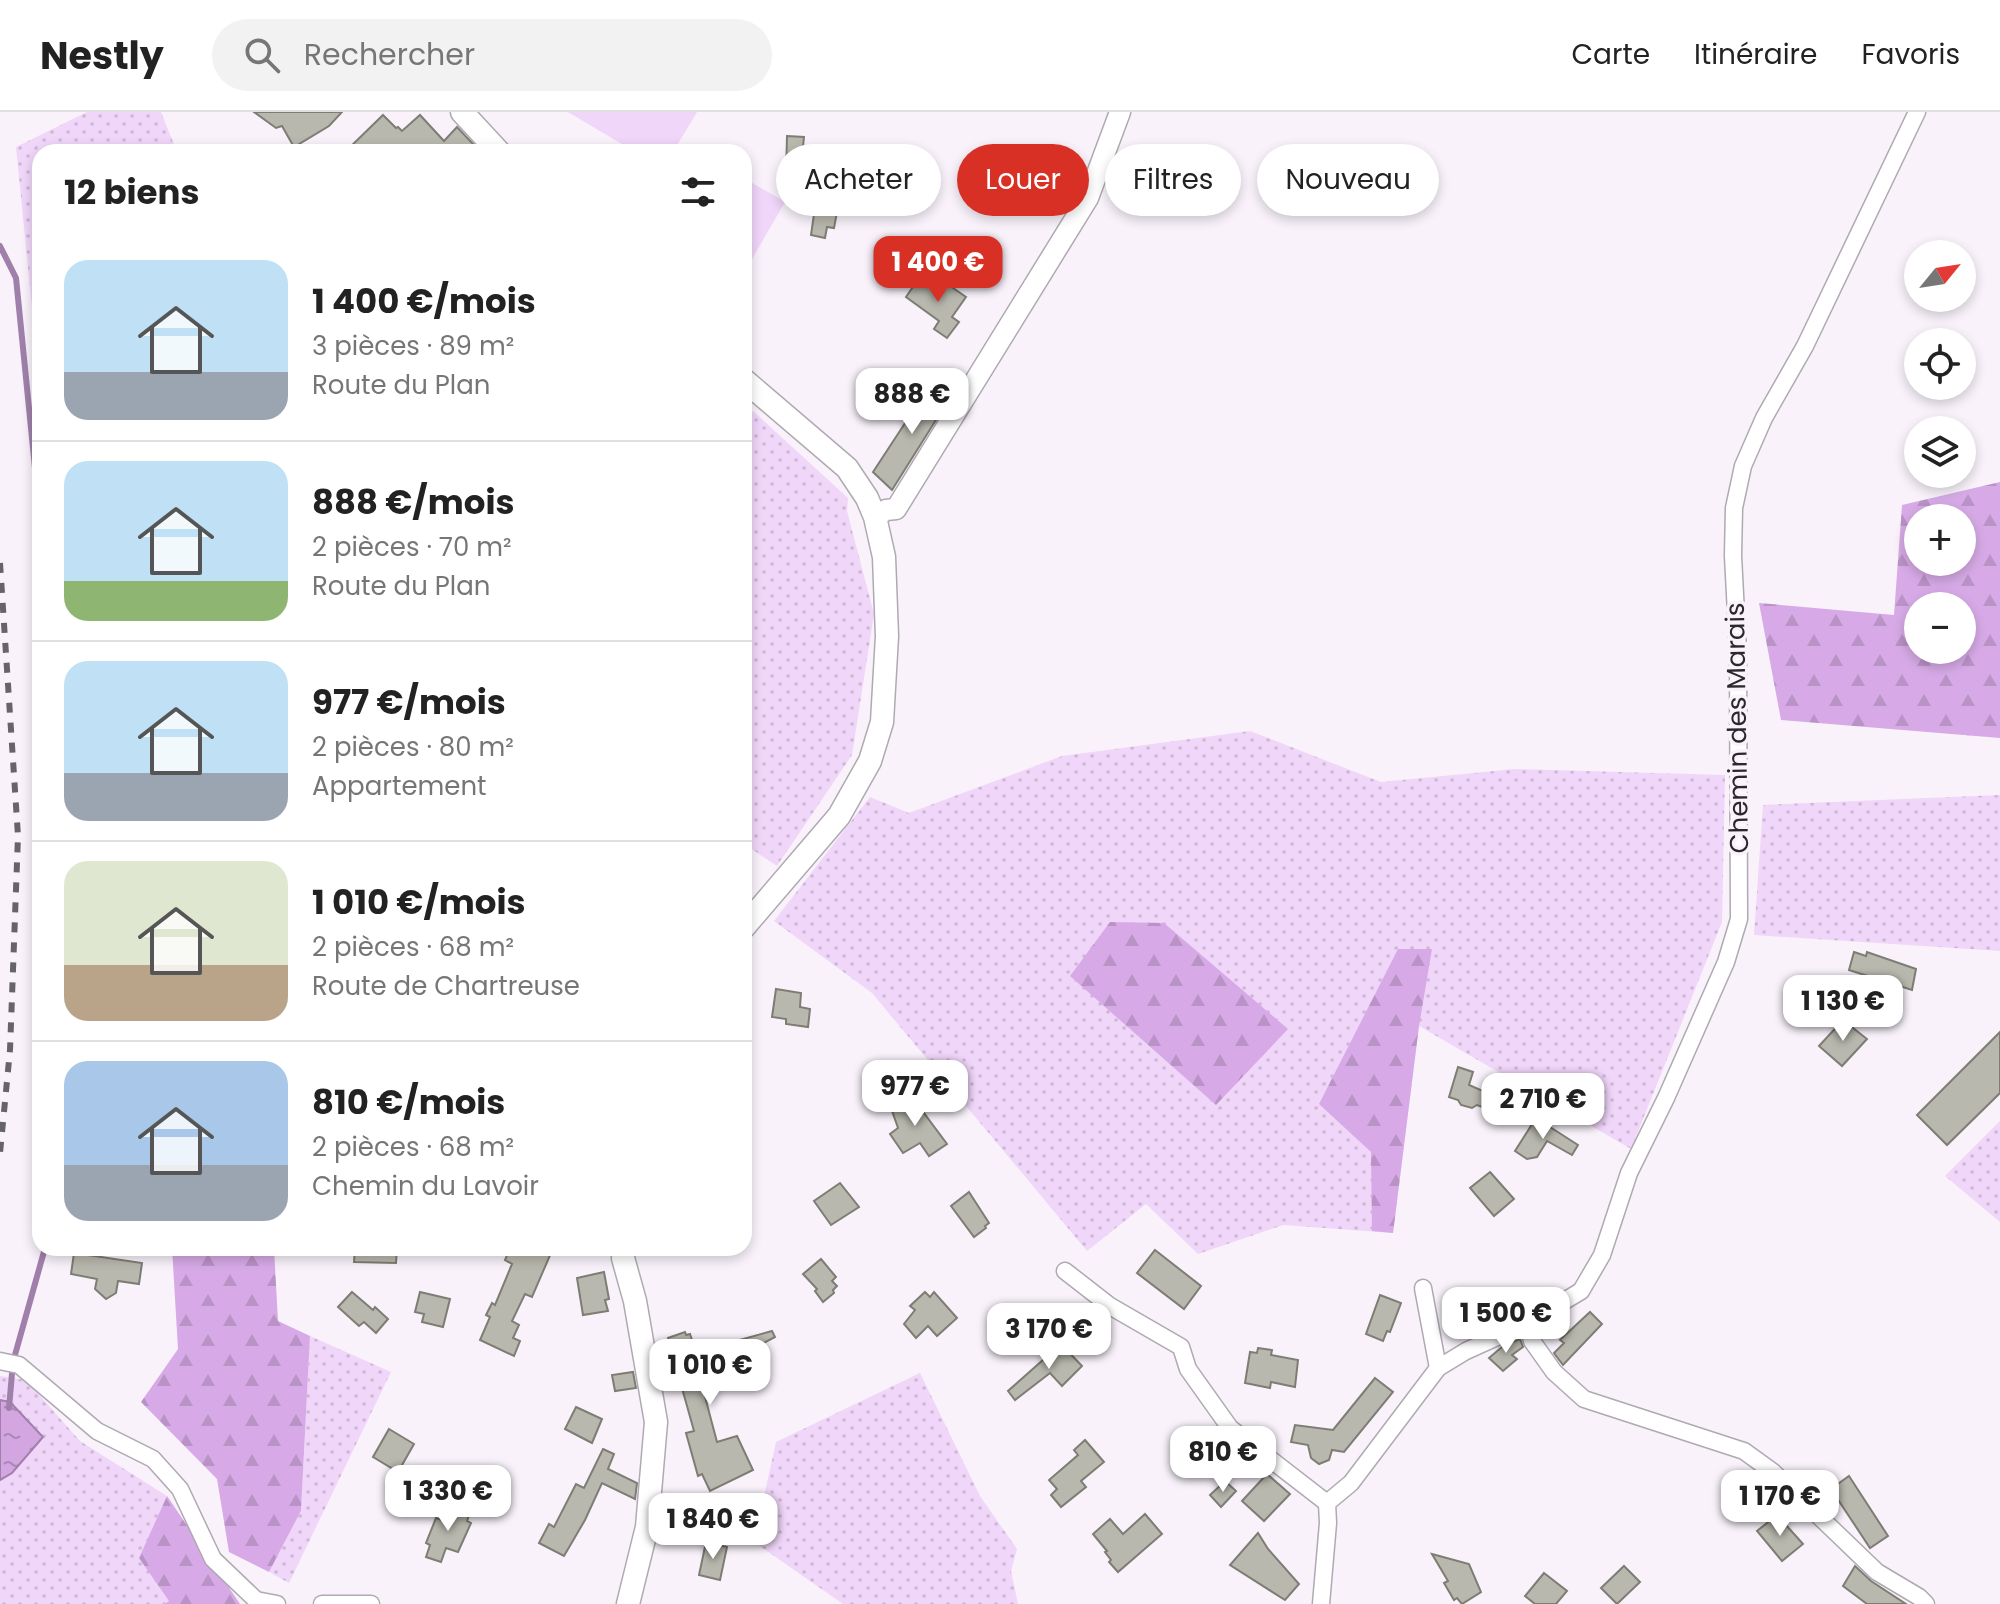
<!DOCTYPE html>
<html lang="fr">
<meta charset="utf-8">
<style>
body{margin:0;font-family:Poppins,sans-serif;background:#f2f2f2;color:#222;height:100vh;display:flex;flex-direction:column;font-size:30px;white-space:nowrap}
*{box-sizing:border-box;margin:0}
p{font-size:26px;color:#767676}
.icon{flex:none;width:44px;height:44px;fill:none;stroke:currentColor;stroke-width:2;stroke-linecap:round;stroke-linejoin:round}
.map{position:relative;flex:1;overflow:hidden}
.sheet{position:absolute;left:32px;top:32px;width:720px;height:1112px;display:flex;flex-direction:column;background:#fff;border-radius:24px;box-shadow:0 4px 12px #0003}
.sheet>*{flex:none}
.hud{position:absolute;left:776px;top:32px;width:760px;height:72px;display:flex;gap:16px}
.needle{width:52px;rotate:60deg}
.buttons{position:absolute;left:1904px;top:128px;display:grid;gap:16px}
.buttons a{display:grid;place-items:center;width:72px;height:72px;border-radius:50%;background:#fff;box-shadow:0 4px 12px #0003;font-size:40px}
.price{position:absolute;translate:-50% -68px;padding:0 18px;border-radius:16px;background:#fff;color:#222;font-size:26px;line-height:52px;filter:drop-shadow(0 2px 4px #0008)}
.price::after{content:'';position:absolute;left:50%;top:48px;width:24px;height:18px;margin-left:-12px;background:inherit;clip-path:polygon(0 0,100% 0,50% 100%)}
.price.selected{background:#d93025;color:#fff}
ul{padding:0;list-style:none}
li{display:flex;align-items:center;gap:24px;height:200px;padding:0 32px}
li+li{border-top:2px solid #e0e0e0}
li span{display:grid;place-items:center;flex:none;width:224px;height:160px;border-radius:24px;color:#555}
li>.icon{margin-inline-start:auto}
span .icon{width:96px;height:96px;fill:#fffc;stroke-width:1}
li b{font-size:34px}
h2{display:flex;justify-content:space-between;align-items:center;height:96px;padding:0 32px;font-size:34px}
.tag{padding:0 28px;border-radius:36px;background:#fff;box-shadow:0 4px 12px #0003;font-size:28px;line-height:72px}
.tag.selected{background:#d93025;color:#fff}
header{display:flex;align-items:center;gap:48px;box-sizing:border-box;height:112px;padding:0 40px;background:#fff;border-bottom:2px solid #e0e0e0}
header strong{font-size:38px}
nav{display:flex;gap:44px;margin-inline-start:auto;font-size:28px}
.search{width:560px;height:72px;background:#f2f2f2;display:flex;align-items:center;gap:20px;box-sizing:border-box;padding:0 28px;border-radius:44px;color:#767676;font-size:30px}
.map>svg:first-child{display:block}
.grass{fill:url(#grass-dots)}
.forest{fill:url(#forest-firs);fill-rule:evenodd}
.pitch{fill:#f0d6f9}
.water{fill:url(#water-ripples);stroke:#a080ab;stroke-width:2}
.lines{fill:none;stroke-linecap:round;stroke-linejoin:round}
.stream{stroke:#a080ab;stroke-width:6}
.building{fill:#b8b8ae;stroke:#7d7d74;stroke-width:2}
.minor-casing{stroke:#afa9b1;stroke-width:19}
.tertiary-casing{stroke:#afa9b1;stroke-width:23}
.secondary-casing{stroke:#afa9b1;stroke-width:25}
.minor{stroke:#fff;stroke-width:16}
.tertiary{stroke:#fff;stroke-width:20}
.secondary{stroke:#fff;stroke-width:22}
.rail{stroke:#676469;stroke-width:6;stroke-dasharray:10 10;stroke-linecap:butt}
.labels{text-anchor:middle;stroke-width:7;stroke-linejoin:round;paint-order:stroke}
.street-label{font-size:26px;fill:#2a282b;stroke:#f9f2fb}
</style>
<header>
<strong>Nestly</strong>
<div class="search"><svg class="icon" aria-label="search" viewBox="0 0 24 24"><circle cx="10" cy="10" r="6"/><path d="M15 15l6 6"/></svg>Rechercher</div>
<nav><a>Carte</a><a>Itinéraire</a><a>Favoris</a></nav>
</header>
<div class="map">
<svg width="2000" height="1492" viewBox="0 0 2000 1492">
<defs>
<pattern id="grass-dots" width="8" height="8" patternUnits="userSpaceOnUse" patternTransform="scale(2)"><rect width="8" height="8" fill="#f0d6f9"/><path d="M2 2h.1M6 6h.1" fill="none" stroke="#ceb8d6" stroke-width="1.8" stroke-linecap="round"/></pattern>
<pattern id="forest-firs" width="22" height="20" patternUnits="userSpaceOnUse" patternTransform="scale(2)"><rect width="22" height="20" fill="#d7aae7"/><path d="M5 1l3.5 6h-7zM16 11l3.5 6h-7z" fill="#b992c6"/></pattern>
<pattern id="water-ripples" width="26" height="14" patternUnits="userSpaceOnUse" patternTransform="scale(2)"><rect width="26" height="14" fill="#d3a6e2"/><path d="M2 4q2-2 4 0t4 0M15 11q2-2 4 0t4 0" fill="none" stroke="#ab87b7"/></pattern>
</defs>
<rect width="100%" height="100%" fill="#f9f2fb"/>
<g class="grass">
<path d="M87,0H161L177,40H40V276L16,35Z"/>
<path d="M753,299L848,386L847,399L874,502L852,643L777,754L744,732V311Z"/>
<path d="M1250,619L1381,670L1515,657L1725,663L1722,810L1631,1037L1419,914L1393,1121L1283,1113L1198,1142L1146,1092L1087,1139L872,881L774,809L870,685L909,701L1062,644Z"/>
<path d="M2000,683V839L1754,823L1763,693Z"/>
<path d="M2000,1009V1110L1945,1064Z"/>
<path d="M310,1224L391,1260L289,1471L269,1460L301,1399Z"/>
<path d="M920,1261L980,1384L1017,1437L1011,1459L1018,1492H843L754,1430L776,1330Z"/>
<path d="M0,1264L26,1268L80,1329L167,1384L240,1492H0Z"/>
</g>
<g class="forest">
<path d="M2000,370V626L1781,608L1759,491L1894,503L1902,393ZM1918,406H1962V450H1918ZM1918,494H1962V538H1918Z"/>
<path d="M1110,810L1164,811L1288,917L1216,993L1070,864Z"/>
<path d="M1398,837H1432L1419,914L1393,1121L1372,1119L1371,1040L1319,992Z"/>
<path d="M172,1136H274L278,1209L310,1224L301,1399L269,1460L229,1440L217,1367L141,1290L178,1237Z"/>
<path d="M167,1384L240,1492H165L169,1489L139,1446Z"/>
</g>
<g class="pitch">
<path d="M568,0H697L673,40H635Z"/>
<path d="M744,66L785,90L744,161Z"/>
</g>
<path class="water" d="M0,1288L10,1290L43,1325L12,1361L0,1368Z"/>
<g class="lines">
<g class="stream">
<path d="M0,134L16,166L40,406"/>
<path d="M9,1296L13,1250L45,1136"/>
</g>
</g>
<g class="building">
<path d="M254,0H342L329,14L294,35L282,14L276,16Z"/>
<path d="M383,3L396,16L398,15L402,19L420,3L444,29L457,15L474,33L468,40H345Z"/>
<path d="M787,24L804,25L800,63L786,62Z"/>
<path d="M815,95L837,100L834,116L827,115L825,126L811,123Z"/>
<path d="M919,166L934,177L940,167L966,185L952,205L959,210L947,226L934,217L939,209L906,185Z"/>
<path d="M932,270L951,284L892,378L873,360Z"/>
<path d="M1854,840L1866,844L1867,840L1916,857L1912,878L1849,858Z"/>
<path d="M776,877L801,881L800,895L810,897L808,915L786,912V907L772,905Z"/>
<path d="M1843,908L1867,927L1842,954L1819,934Z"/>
<path d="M2000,920V981L1947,1033L1917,1003Z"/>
<path d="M1458,955L1473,960L1469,973L1492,983L1488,997L1477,993L1472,996L1461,993L1458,988L1449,985Z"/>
<path d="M919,985L924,1001L947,1032L929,1044L920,1031L903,1041L890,1022L898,1016L890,993Z"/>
<path d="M1536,1006L1578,1033L1572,1043L1547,1029L1537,1045L1527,1047L1515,1039Z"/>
<path d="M1490,1060L1514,1087L1494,1104L1470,1076Z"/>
<path d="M840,1071L859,1095L831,1113L814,1089Z"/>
<path d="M969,1080L989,1111L985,1114L986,1116L974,1125L951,1094Z"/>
<path d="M355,1136H397L396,1151L354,1150Z"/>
<path d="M510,1136H538L551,1141L532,1185L525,1182L512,1209L519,1213L513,1226L520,1229L514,1244L480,1228L490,1205L486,1203L492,1191L495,1193L512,1152L505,1148Z"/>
<path d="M1155,1138L1201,1174L1184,1197L1137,1161Z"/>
<path d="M74,1141L142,1151L139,1172L118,1169L116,1181L106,1187L95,1177L97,1167L71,1162Z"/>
<path d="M821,1147L836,1165L832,1169L837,1174L833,1178L834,1181L823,1190L815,1179L817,1177L803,1162Z"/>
<path d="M604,1160L609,1187L605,1188L608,1199L583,1203L577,1166Z"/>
<path d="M352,1180L373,1198L375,1195L388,1207L376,1221L364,1210L359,1214L338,1195Z"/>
<path d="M420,1180L450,1187L443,1215L422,1210L424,1202L415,1200Z"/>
<path d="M925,1180L930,1185L934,1180L957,1206L937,1224L928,1214L916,1226L904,1212L915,1198L910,1194Z"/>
<path d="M1380,1183L1401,1191L1390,1220L1387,1219L1383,1229L1366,1222Z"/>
<path d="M1590,1200L1602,1212L1563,1253L1554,1241L1564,1231L1560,1228Z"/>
<path d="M772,1219L775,1225L711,1259L716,1276L704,1281L717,1330L737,1324L753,1358L710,1379L702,1362L698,1364L686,1321L694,1319L668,1226L685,1220L686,1223L690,1222L696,1240Z"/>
<path d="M1520,1227L1523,1235L1512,1243L1517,1247L1503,1259L1489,1246L1503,1234Z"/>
<path d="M1061,1232L1082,1254L1062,1274L1050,1261L1015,1288L1008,1279Z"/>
<path d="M1258,1236L1272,1238L1271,1243L1298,1248L1295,1275L1271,1270L1270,1276L1245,1271L1250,1240L1257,1241Z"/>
<path d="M633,1260L636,1276L615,1279L612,1263Z"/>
<path d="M1375,1266L1393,1280L1344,1340L1332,1338L1329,1348L1319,1352L1311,1346L1308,1333L1291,1330L1295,1313L1333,1318Z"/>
<path d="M576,1295L602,1307L592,1331L565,1317Z"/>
<path d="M389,1317L414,1332L398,1360L373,1345Z"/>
<path d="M1085,1328L1104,1350L1081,1369L1086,1375L1061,1395L1051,1383L1057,1377L1049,1368L1078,1343L1074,1338Z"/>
<path d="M603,1337L614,1342L608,1357L637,1371L635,1387L602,1371L585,1408L564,1444L539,1431L549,1412L554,1415L576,1372L584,1376Z"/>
<path d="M1267,1362L1290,1382L1264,1409L1242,1389Z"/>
<path d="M1849,1364L1888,1424L1870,1436L1831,1377Z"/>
<path d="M1225,1369L1236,1379L1221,1395L1210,1383Z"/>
<path d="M448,1393L470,1401L467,1409L471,1411L458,1440L446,1436L441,1450L426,1445L430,1433L426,1431L436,1406L442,1408Z"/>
<path d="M1145,1402L1162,1422L1118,1460L1109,1450L1111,1448L1105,1440L1107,1439L1093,1422L1110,1407L1123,1422Z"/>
<path d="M1777,1403L1803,1432L1782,1449L1757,1419Z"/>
<path d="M1258,1421L1268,1437L1299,1472L1285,1488L1230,1453Z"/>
<path d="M706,1430L727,1435L720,1468L699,1463Z"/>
<path d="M1432,1442L1469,1452L1481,1480L1462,1492L1457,1486L1454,1488L1444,1471L1448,1469Z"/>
<path d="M1624,1454L1640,1470L1617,1492L1601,1476Z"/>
<path d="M1855,1454L1871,1469L1906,1492H1867L1843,1474Z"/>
<path d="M1544,1461L1567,1479L1556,1492H1535L1525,1484Z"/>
</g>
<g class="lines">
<defs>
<g id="minor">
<path d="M1065,1159L1110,1194L1181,1235L1188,1257L1230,1316L1327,1391"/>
<path d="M1423,1176L1438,1256"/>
<path d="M1528,1211L1532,1229L1554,1260L1584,1287L1744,1339L1773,1360L1877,1460L1919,1485L1926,1492"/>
<path d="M0,1249L19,1253L97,1319L153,1347L180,1377L213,1447L256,1488L277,1492"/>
<path d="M322,1492H371"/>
<path d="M1321,1492L1328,1411L1327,1391L1351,1371L1438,1256L1466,1239L1528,1211L1581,1179L1602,1143L1629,1061L1666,986L1726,850L1739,807L1738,540L1733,444L1734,396L1743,354L1764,306L1805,234L1917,0"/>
</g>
<path id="tertiary" d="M875,405L886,398L896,397L1088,86L1120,0"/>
<g id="secondary">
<path d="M462,0L499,40"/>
<path d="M744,268L847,356L867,386L875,405L884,445L887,524L882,610L870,649L839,704L744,815"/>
<path d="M624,1136L623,1146L635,1189L656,1310L647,1415L628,1492"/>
</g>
</defs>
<use href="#minor" class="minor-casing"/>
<use href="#tertiary" class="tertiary-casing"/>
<use href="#secondary" class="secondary-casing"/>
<use href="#minor" class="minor"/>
<use href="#tertiary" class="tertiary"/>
<use href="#secondary" class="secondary"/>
<path class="rail" d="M0,451L18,724L10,938L0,1041"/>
</g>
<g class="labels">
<g class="street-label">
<text transform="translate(1737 616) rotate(-91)" y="9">Chemin des Marais</text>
</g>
</g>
</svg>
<div class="buttons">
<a><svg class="needle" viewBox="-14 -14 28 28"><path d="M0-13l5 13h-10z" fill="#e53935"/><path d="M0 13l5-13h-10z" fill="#767676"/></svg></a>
<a><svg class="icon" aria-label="locate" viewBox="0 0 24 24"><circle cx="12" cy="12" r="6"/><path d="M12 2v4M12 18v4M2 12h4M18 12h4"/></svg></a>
<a><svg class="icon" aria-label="layers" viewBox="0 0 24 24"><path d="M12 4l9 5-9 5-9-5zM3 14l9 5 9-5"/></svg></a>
<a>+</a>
<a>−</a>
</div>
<b class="price selected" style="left:938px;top:192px">1 400 €</b>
<b class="price" style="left:912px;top:324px">888 €</b>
<b class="price" style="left:1843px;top:931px">1 130 €</b>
<b class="price" style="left:915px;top:1016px">977 €</b>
<b class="price" style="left:1543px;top:1029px">2 710 €</b>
<b class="price" style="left:1506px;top:1243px">1 500 €</b>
<b class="price" style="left:1049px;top:1259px">3 170 €</b>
<b class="price" style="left:710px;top:1295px">1 010 €</b>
<b class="price" style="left:1223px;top:1382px">810 €</b>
<b class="price" style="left:448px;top:1421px">1 330 €</b>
<b class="price" style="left:1780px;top:1426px">1 170 €</b>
<b class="price" style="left:713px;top:1449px">1 840 €</b>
<div class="hud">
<a class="tag">Acheter</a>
<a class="tag selected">Louer</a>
<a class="tag">Filtres</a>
<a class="tag">Nouveau</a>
</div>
<section class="sheet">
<h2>12 biens<svg class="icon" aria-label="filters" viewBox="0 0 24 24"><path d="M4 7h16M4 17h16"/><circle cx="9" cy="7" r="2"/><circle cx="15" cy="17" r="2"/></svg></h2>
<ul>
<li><span style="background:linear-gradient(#bfe0f5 70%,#9aa5b1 0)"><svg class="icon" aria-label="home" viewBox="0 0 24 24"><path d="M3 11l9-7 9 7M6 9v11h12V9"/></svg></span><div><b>1 400 €/mois</b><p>3 pièces · 89 m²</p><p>Route du Plan</p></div></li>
<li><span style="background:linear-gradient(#bfe0f5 75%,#8fb573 0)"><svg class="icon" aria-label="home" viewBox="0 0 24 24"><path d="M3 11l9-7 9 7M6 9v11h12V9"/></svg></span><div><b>888 €/mois</b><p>2 pièces · 70 m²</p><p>Route du Plan</p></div></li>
<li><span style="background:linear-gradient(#bfe0f5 70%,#9aa5b1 0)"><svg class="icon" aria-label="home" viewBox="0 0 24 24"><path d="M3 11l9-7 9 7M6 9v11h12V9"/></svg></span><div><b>977 €/mois</b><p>2 pièces · 80 m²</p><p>Appartement</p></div></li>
<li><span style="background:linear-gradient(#dfe7d0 65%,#b9a48a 0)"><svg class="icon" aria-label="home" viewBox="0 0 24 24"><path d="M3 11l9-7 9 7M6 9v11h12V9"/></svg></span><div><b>1 010 €/mois</b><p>2 pièces · 68 m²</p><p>Route de Chartreuse</p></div></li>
<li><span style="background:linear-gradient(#a9c7e8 65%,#9aa5b1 0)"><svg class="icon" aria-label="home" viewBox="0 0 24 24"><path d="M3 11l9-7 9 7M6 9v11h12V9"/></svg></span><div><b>810 €/mois</b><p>2 pièces · 68 m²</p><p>Chemin du Lavoir</p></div></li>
</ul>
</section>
</div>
